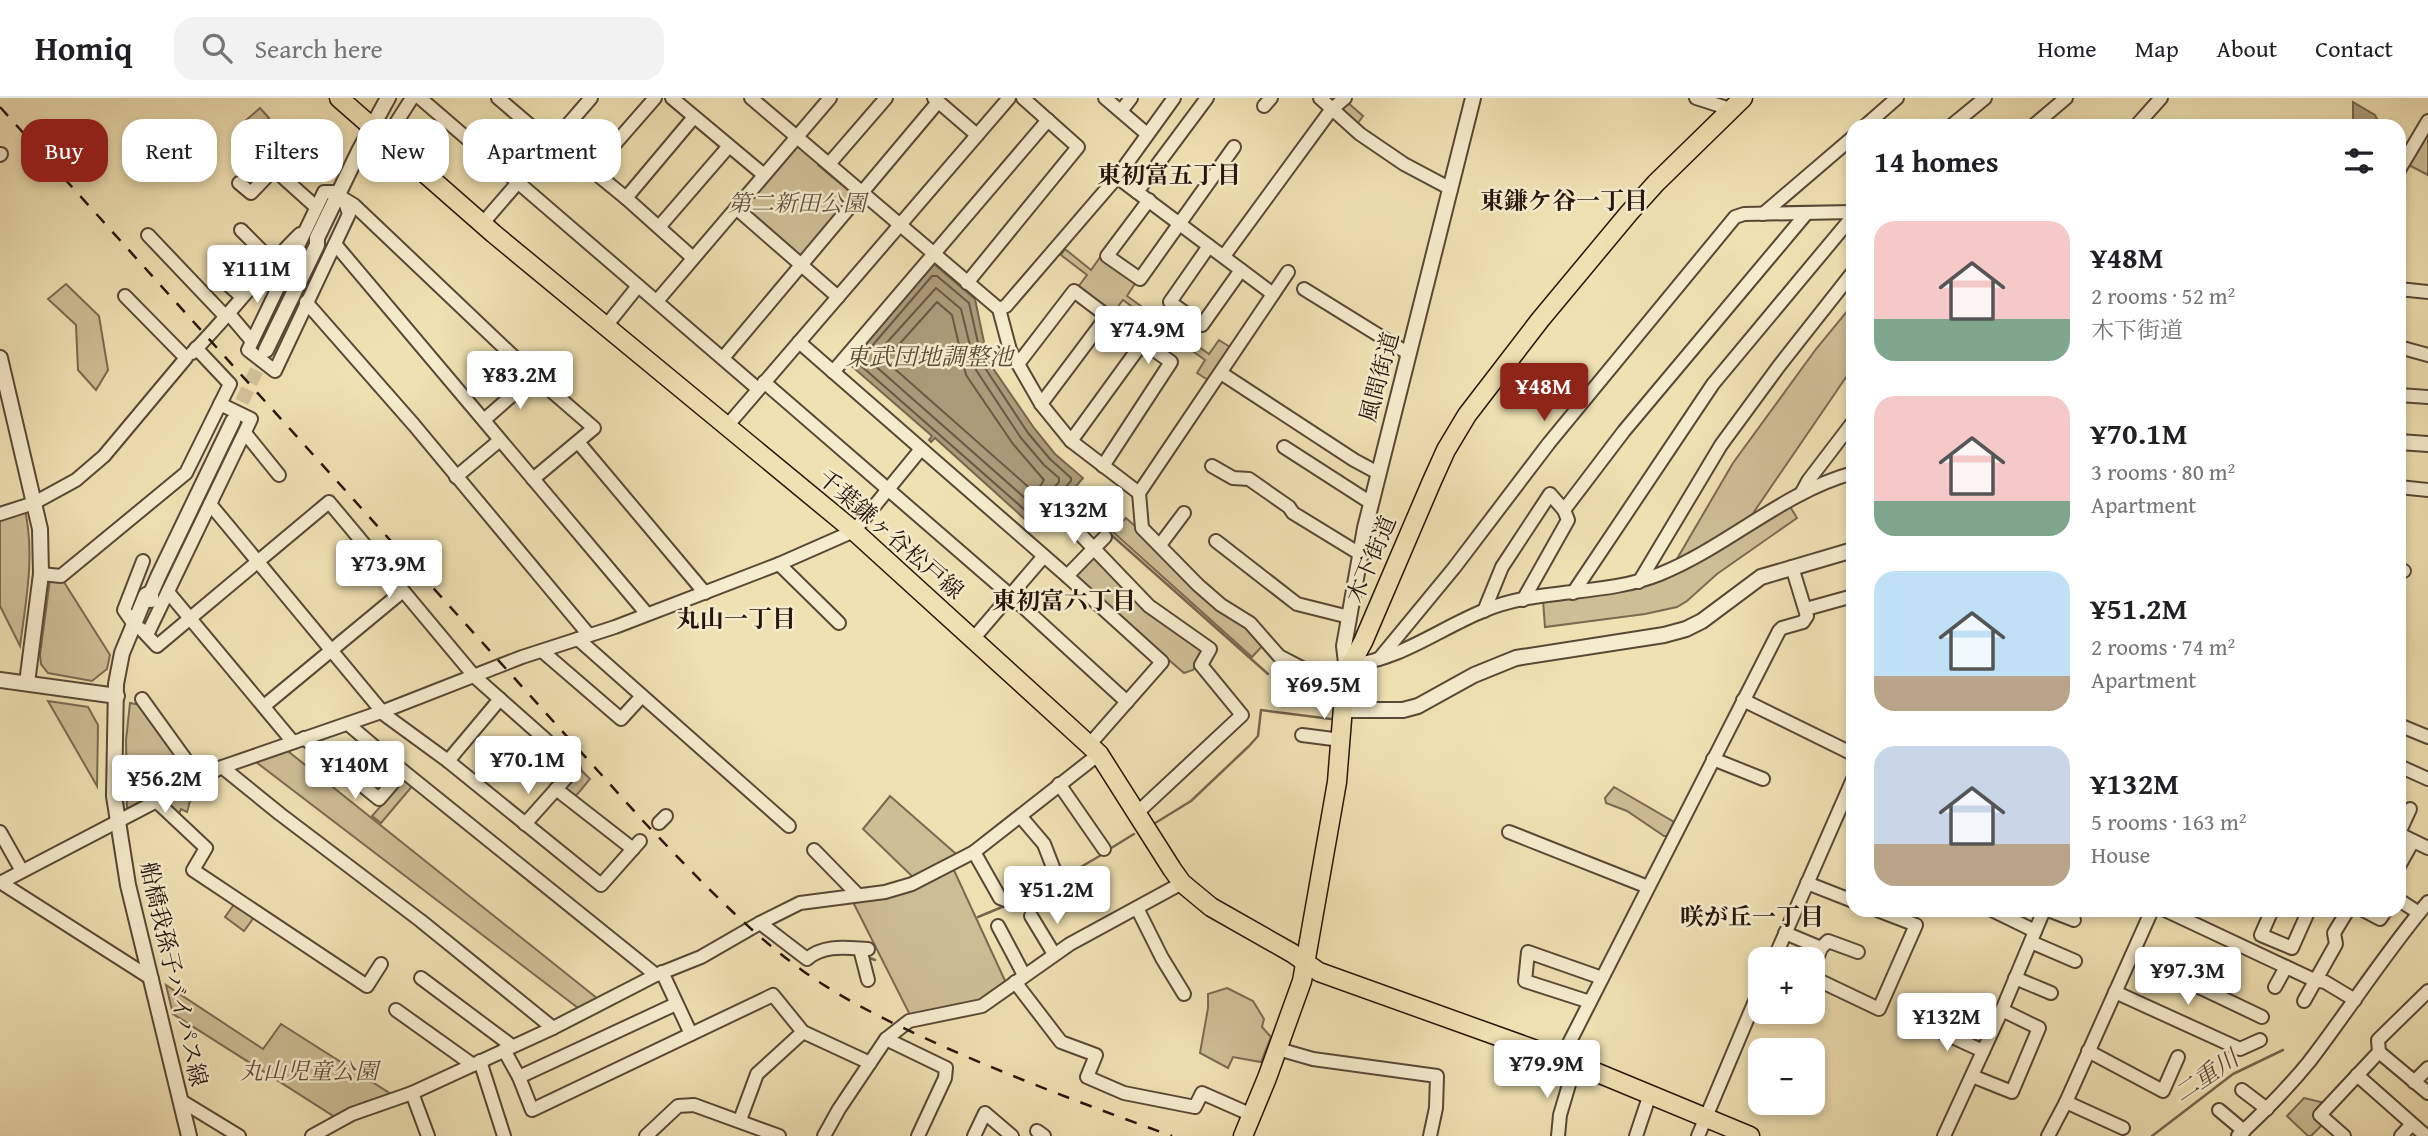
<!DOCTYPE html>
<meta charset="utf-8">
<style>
body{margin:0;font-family:"Gentium Book Plus","Noto Serif JP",serif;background:#f2f2f2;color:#202124;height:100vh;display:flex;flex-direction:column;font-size:26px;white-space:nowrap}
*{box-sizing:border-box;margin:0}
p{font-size:23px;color:#757577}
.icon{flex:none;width:38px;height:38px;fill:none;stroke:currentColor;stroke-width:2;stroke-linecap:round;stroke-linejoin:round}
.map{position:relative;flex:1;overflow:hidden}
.sheet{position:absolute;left:1846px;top:21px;width:560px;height:798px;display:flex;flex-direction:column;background:#fff;border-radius:21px;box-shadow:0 4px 10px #0003}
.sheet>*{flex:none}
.banner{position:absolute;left:21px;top:21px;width:665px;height:63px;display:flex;gap:14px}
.controls{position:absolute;left:1748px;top:849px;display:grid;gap:14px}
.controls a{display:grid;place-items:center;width:77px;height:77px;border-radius:14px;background:#fff;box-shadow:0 4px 10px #0003;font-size:35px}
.price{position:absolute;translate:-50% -60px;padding:0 16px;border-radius:7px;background:#fff;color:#222;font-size:23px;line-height:46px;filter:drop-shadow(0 2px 4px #0008)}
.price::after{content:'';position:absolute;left:50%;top:42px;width:21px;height:16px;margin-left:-10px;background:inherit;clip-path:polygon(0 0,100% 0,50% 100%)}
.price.on{background:#8f2418;color:#fff}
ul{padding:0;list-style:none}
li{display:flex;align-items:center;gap:21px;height:175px;padding:0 28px}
li span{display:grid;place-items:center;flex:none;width:196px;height:140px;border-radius:21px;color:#555}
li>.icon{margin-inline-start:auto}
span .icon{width:84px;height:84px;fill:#fffc;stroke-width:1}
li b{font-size:30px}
h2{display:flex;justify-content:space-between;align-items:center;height:84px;padding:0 28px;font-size:30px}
.tag{padding:0 24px;border-radius:21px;background:#fff;box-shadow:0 4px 10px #0003;font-size:24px;line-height:63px}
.tag.on{background:#8f2418;color:#fff}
header{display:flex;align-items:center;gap:42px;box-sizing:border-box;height:98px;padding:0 35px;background:#fff;border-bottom:2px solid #e0e0e0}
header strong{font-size:33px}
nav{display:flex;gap:38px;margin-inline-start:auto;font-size:24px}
.search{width:490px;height:63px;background:#f2f2f2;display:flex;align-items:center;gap:18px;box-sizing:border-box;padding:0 24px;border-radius:21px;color:#757577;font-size:26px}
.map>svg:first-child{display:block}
.green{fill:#cdbe96;stroke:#7a6a52;stroke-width:2}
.water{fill:#ab9c7a;stroke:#76664e;stroke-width:2}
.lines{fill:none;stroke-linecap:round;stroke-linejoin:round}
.shore{stroke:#685844;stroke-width:2}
.stream{stroke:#76664e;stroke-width:2.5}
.tertiary-tunnel{stroke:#d1c299;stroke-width:14;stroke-dasharray:14 7;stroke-linecap:butt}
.minor-casing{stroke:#584836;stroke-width:16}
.tertiary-casing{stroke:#584836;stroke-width:18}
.primary-casing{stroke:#26150d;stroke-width:21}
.minor{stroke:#f5eccd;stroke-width:12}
.tertiary{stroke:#f5eccd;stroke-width:14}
.primary{stroke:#efe1b2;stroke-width:18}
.rail{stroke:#26150d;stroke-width:2.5;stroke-dasharray:12 12;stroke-linecap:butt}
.labels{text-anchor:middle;stroke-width:5;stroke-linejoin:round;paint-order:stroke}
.park-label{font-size:23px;font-style:italic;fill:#60503d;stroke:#f5eccd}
.street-label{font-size:23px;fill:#26150d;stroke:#f5eccd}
.neighbourhood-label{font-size:24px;font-weight:bold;fill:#26150d;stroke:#f5eccd}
.water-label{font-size:24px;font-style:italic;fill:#5b4b39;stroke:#f5eccd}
</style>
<header>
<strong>Homiq</strong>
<div class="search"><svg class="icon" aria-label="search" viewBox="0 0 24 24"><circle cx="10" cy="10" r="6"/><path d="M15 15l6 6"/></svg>Search here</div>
<nav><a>Home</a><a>Map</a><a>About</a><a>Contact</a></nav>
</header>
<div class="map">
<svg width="2428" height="1038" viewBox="0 0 2428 1038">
<rect width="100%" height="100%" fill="#efe1b2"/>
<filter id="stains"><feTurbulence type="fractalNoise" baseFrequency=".00286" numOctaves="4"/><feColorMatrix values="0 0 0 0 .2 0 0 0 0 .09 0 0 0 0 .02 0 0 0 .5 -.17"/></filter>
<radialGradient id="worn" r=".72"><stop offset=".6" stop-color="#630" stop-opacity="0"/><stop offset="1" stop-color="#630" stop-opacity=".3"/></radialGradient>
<g class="green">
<path d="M1347,4L1363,18L1355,29L1340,10Z"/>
<path d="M260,10L269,20L246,41L236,31Z"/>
<path d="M2428,30V77L2407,66Z"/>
<path d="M795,46H799L820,64L818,67L855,98L803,159H797L744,110Z"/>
<path d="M1065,151L1091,172L1101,158L1136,184L1127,198L1173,231L1183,219L1186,221L1177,233L1209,256L1219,242L1230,249L1208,282L1197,275L1205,262L1173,239L1162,252L1159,249L1169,236L1123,202L1113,215L1078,189L1087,177L1061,157Z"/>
<path d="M66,186L99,218L108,272L96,292L78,272L76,227L48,201Z"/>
<path d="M1853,206V269L1745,427L1674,466L1733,365L1816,251Z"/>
<path d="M1789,407L1797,420L1717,476L1687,503L1677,509L1645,516L1545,529L1543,502L1623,491Z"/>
<path d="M25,412C35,458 26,502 20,548L0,508V419Z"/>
<path d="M1126,420L1265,545L1252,559L1113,434Z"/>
<path d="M1091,460H1096L1206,553L1193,572L1184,575L1076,481V476Z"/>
<path d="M50,481H62L110,557L107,571L92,583L48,575L41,566L40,557Z"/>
<path d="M48,603L88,609L98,627L97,688Z"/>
<path d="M130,605L141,607L190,675V679L127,711L126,642Z"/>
<path d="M284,650L598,901L582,913L252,661Z"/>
<path d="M579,670L590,681L575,699L564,691Z"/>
<path d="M400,679L414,686L381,725L372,718L387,701Z"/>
<path d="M1614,689L1674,724L1667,738H1664L1627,713L1606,705L1605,700Z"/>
<path d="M180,693L190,703L187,714L181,711L178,719L166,707L167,701Z"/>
<path d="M890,698L955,755V759L916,782L863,731Z"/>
<path d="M952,768L1007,887L982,904L911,919L851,800Z"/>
<path d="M235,805L255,818L244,833L225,819Z"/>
<path d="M166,887L263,951L281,926L391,996L365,1004L335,1019L173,916Z"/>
<path d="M1227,890L1253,903L1264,921L1262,929L1271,939L1261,964L1233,959L1228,970L1200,955L1208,910V896Z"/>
<path d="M2304,1000L2325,1005L2314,1018L2323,1026L2311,1038H2308L2287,1018Z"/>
</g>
<g class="water">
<path d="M2353,4L2375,17L2377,21L2373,28H2353Z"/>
<path d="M934,166L975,201L988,263L1034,330L1055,356L1083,380L1038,433L935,340L931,344L929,342L932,338L848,265Z"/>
</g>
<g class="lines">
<g class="shore">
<path d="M932,178H937L969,205L983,267L1028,335L1050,361L1071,380V383L1038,421L1034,420L859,266L860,262Z"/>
<path d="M936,190L961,211L976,272L1021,340L1044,367L1059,380V384L1038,408H1034L872,265V261Z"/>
<path d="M937,204L952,217L966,277L1013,346L1044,382L1037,393H1033L887,264V260Z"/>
</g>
<g class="stream">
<path d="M1107,433L1268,576"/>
<path d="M1152,727L1191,703L1249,648L1258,638L1261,612L1331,621"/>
<path d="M1108,752L1134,736"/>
<path d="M1057,783L1103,756"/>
<path d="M1026,798L1051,786"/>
<path d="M978,819L1007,807"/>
<path d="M867,859L875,862"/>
<path d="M2152,1038L2233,976L2283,952"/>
</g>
<path class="tertiary-tunnel" d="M233,323L266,252"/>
<defs>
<g id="minor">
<path d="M420,0L758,291"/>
<path d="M498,0L552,46"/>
<path d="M672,0L764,77"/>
<path d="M751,0L999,211L1010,252L1041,306L1071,343L1139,395L1288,174"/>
<path d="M934,0L977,37"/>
<path d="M1105,0L1147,36"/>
<path d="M1320,0L1360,36L1404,66L1451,91"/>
<path d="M1696,0L1724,9L1728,15"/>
<path d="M1264,8L1271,0"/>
<path d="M1121,13L1131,0"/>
<path d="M396,25L412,0"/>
<path d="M1865,28L1897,0"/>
<path d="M1951,28L1985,0"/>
<path d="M2033,28L2066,0"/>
<path d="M2136,28L2161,0"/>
<path d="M555,42L626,100L693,160"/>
<path d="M246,46L316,109"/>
<path d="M0,57L1,56"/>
<path d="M829,66L886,0"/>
<path d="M593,71L655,0"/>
<path d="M2399,72L2428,23"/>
<path d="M1117,79L1273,196"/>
<path d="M239,85L251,95L274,71"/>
<path d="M339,94H324L248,252L275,273L349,116L344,101"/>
<path d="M1137,94L1207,0"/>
<path d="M626,100L694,19"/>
<path d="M344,101L354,107L534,278L594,330L533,381"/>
<path d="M1149,102L1107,158L1140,181L1234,49"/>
<path d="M736,110L838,199"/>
<path d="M1763,116L1853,39"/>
<path d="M482,126L591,0"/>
<path d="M659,129L729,48"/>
<path d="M241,132L278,169"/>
<path d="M148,137L226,219"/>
<path d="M335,146L647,516"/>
<path d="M1209,148L1170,204L1202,227L1241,172"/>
<path d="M1224,158L1331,12L1345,0"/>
<path d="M220,179L242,199"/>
<path d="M967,185L1078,49L1023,0"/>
<path d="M1304,191L1409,256"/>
<path d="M2399,191L2428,194"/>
<path d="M657,203L830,0"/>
<path d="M306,204L414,327L589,537"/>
<path d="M999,211L1006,208L1117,79L1174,0"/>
<path d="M229,216L252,243"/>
<path d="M606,228L638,188"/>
<path d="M799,244L1067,478L1162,564L1089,647"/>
<path d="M2399,249L2428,257"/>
<path d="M192,255C230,217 261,174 300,136"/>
<path d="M723,260L938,4"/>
<path d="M1018,266L1074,193L1107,218L1041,306"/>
<path d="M833,274L1048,22"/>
<path d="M1221,275L1354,362L1378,375"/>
<path d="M764,284L1010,497L1127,604"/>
<path d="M2399,297L2428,299"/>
<path d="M484,322L534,278"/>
<path d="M727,328L1009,0"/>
<path d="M245,335L279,377"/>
<path d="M1071,343L1143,244L1171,264L1103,368"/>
<path d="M578,344L705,495"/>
<path d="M1284,349L1371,405"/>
<path d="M1212,368L1233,380L1249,381L1289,409L1293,415L1360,456"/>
<path d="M456,379L500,342"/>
<path d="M2399,389L2428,392"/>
<path d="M1139,395L1142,430L1198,487L1221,507L1250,525L1279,558L1308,573L1345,584"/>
<path d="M1801,396L1808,383L1853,324"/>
<path d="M210,406L385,617L448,663L601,787L640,743"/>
<path d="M0,416L34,405L76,382L104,358L186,260L125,198"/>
<path d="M1077,433L1149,508L1210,551L1201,567L1242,617L1137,715"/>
<path d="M1216,443L1297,506L1349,519"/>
<path d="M1160,447L1184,415"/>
<path d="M779,466L839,525"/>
<path d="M2399,470L2404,473"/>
<path d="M41,476L61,478L186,375L230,286L196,250"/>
<path d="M1067,478L1105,439"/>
<path d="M1639,484L1721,347L1779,268L1853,174"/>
<path d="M168,494L293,644"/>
<path d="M1573,495L1713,286L1853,118"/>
<path d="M1523,502L1568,422L1564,412"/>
<path d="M1806,511L1853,498"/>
<path d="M1484,513L1502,469L1550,396L1564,412L1624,333L1806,116"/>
<path d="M133,525L124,512L143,463"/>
<path d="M141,531L157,548L329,404L475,579L545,641L574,671L525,726"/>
<path d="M147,537L251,321L220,306"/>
<path d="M578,541L789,728"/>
<path d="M973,541L1044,458"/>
<path d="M542,553L621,621L642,598"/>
<path d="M1379,561L1454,470L1549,345L1735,119L1744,116L1853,114"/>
<path d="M1350,567C1402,561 1437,532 1483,513C1539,489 1603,499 1660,476C1727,449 1783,394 1853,375"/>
<path d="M142,601L199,680"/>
<path d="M1743,602L1853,656"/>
<path d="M264,608L403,493"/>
<path d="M348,626L403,673L656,877"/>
<path d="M2399,627L2428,639"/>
<path d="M1302,637L1341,642"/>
<path d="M304,640L379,701L403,673"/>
<path d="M1713,661L1763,681"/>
<path d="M448,663L500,601"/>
<path d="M2399,668L2428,681"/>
<path d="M222,669L280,716L421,823L553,930"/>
<path d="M1059,686L1104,751"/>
<path d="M556,691L633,751"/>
<path d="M156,703L206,750L193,772L367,888L381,866"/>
<path d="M659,725L666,718"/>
<path d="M0,734L22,773"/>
<path d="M1509,734L1648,789"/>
<path d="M2399,735L2410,711"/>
<path d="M2399,736L2428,750"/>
<path d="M814,752L858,797"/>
<path d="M974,754L1000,800L1005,802L1056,777L1044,746L1021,719"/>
<path d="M2399,768L2413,743"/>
<path d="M0,784L152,881"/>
<path d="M0,785L222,669L384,613L522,559L615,529L779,466L854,433L921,351"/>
<path d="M1807,785L1853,803"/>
<path d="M2399,802L2419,815"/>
<path d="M1137,810L1162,860L1184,896"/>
<path d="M1992,812L2035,833"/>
<path d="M2048,812L2074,822"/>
<path d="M2165,812L2314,882L2325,884L2355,902"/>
<path d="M2272,812L2261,837L2292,850L2308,814L2305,812"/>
<path d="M2363,812L2380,821L2386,812"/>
<path d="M1031,818L1054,856"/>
<path d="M760,825L807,861C824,846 847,850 868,851"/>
<path d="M998,828L1024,877"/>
<path d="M1785,835L1821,850"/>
<path d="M2031,844L2075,863"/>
<path d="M860,851L868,882"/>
<path d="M2132,857L2262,919"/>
<path d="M1774,861L1853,681"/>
<path d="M1813,871L1821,850L1828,843L1858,854"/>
<path d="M662,874L691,936"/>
<path d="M1813,874L1816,881L1879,911L1916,827L1877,812"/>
<path d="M421,880L512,948"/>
<path d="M2015,880L2051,895"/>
<path d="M1015,884L1061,944L1096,957L1087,979L1124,995L1195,1009L1202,995L1252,1017"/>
<path d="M2275,889L2286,869"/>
<path d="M2115,894L2240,951L2260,942"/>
<path d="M2304,903L2336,846L2334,835L2348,812"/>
<path d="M1590,904L1525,883L1528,854L1602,880"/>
<path d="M396,912L473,967"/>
<path d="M1924,926L1983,953"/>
<path d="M886,941L946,970L945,980L918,1038"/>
<path d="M1278,951L1313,961L1437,978L1436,1010L1430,1038"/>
<path d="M504,952L519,979L532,1012L773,897L803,934L870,965"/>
<path d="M2088,953L2163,993L2178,959"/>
<path d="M2379,954L2428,995"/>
<path d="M1561,961L1779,533L1782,530L1803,524L1807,518L1792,469"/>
<path d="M480,963L504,1038"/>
<path d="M2357,977L2426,1038"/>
<path d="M1972,978L2012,994L2039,930L2002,912"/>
<path d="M519,979L676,906"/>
<path d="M2414,984L2428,970"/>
<path d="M2242,992L2267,1011"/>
<path d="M412,995L428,1038"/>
<path d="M180,1002L239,1038"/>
<path d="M2066,1004L2123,1030"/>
<path d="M2219,1012L2244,1033"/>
<path d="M740,1022L757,976L803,934"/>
<path d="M1037,1033L1044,1038"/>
<path d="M312,1038L352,1016L412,995L553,930L656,877L701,859L760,825L800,805L885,794L912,786L974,754L1099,656"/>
<path d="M646,1038L678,1008L694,1007L779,1038"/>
<path d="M824,1038L839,1011L886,941L909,923L982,908L1070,846L1182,785"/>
<path d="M974,1038L985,1015L1012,1038"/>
<path d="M1558,1038L1560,1017L1573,973"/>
<path d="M1636,1038L1650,996"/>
<path d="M1698,1038L1760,891"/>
<path d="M1944,1038L2002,912L2044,812"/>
<path d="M2048,1038L2066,1004L2152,812"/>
<path d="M2238,1038C2263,1015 2287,991 2309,964C2349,912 2385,855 2428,804"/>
<path d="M2344,1038L2320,1017L2379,954L2378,942L2428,893"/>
<path d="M2401,1038L2412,1026"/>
</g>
<g id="tertiary">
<path d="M266,252L317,147V140L360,51L388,0"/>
<path d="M0,260L40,431L41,476L27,585"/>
<path d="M2399,344L2428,346"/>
<path d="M151,495L146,497L122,555L116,586L114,698L128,787L189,1038"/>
<path d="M151,502V495L158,479L233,323"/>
<path d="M1347,573L1344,548L1365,430L1473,0"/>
<path d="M0,582L117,598"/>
<path d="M1343,612H1403L1418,608L1474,577L1516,560L1664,537L1686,531L1702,523L1761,479L1853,452"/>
</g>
<g id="primary">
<path d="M339,0L494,136L854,433L1064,624L1099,656L1172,771L1182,785L1211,809L1292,855L1319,874L1581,968L1750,1038"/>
<path d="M1243,1038L1267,980L1302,883L1337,684L1345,584L1347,573L1363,544L1432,383L1446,352L1467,317L1540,222L1629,115L1656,85L1743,0"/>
</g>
</defs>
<use href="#minor" class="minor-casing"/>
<use href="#tertiary" class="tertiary-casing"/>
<use href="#primary" class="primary-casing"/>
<use href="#minor" class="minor"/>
<use href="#tertiary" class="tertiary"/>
<use href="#primary" class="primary"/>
<path class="rail" d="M0,9L644,724C695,777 744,830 803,873C848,905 898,928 949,951C1022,983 1097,1011 1172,1038"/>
</g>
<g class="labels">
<g class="park-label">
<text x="797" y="113">第二新田公園</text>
<text x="309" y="981">丸山児童公園</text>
</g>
<g class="street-label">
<text transform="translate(1379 279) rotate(-75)" y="8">風間街道</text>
<text transform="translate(891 436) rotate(41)" y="8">千葉鎌ヶ谷松戸線</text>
<text transform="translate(1371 461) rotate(-67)" y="8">木下街道</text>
<text transform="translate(174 876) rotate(77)" y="8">船橋我孫子バイパス線</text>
</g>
<g class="neighbourhood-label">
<text x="1169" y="85">東初富五丁目</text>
<text x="1564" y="111">東鎌ケ谷一丁目</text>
<text x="1064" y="511">東初富六丁目</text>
<text x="736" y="529">丸山一丁目</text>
<text x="1752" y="827">咲が丘一丁目</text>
</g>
<g class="water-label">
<text x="929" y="267">東武団地調整池</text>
<text transform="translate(2206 978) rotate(-34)" y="8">二重川</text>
</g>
</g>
<rect width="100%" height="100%" filter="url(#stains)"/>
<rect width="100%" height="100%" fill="url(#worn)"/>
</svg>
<div class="controls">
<a>+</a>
<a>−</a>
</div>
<b class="price" style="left:257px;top:207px">¥111M</b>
<b class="price" style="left:1148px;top:268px">¥74.9M</b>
<b class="price" style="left:520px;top:313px">¥83.2M</b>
<b class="price on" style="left:1544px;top:325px">¥48M</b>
<b class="price" style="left:1074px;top:448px">¥132M</b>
<b class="price" style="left:389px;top:502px">¥73.9M</b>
<b class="price" style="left:1324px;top:623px">¥69.5M</b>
<b class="price" style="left:528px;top:698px">¥70.1M</b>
<b class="price" style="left:355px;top:703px">¥140M</b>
<b class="price" style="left:165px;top:717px">¥56.2M</b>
<b class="price" style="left:1057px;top:828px">¥51.2M</b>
<b class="price" style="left:2188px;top:909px">¥97.3M</b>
<b class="price" style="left:1947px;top:955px">¥132M</b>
<b class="price" style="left:1547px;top:1002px">¥79.9M</b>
<div class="banner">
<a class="tag on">Buy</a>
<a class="tag">Rent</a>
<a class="tag">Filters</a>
<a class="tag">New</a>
<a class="tag">Apartment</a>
</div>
<section class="sheet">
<h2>14 homes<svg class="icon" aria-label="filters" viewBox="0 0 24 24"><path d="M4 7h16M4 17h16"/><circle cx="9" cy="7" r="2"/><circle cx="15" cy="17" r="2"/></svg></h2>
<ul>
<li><span style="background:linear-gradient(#f6c9c9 70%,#7fa58c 0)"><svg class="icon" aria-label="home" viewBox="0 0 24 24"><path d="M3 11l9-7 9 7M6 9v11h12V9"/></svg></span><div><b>¥48M</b><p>2 rooms · 52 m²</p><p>木下街道</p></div></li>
<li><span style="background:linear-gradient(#f6c9c9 75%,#7fa58c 0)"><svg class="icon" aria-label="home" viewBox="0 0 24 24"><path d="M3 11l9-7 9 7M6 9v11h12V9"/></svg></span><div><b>¥70.1M</b><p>3 rooms · 80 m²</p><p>Apartment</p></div></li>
<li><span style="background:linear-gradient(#bfe0f5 75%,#b9a48a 0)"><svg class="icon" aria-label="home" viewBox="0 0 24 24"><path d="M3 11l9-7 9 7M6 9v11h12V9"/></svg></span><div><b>¥51.2M</b><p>2 rooms · 74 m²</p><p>Apartment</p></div></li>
<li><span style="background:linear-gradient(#c9d6e8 70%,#b9a48a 0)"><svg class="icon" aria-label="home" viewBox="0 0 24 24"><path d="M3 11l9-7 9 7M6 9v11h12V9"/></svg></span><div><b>¥132M</b><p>5 rooms · 163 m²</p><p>House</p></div></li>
</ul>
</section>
</div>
